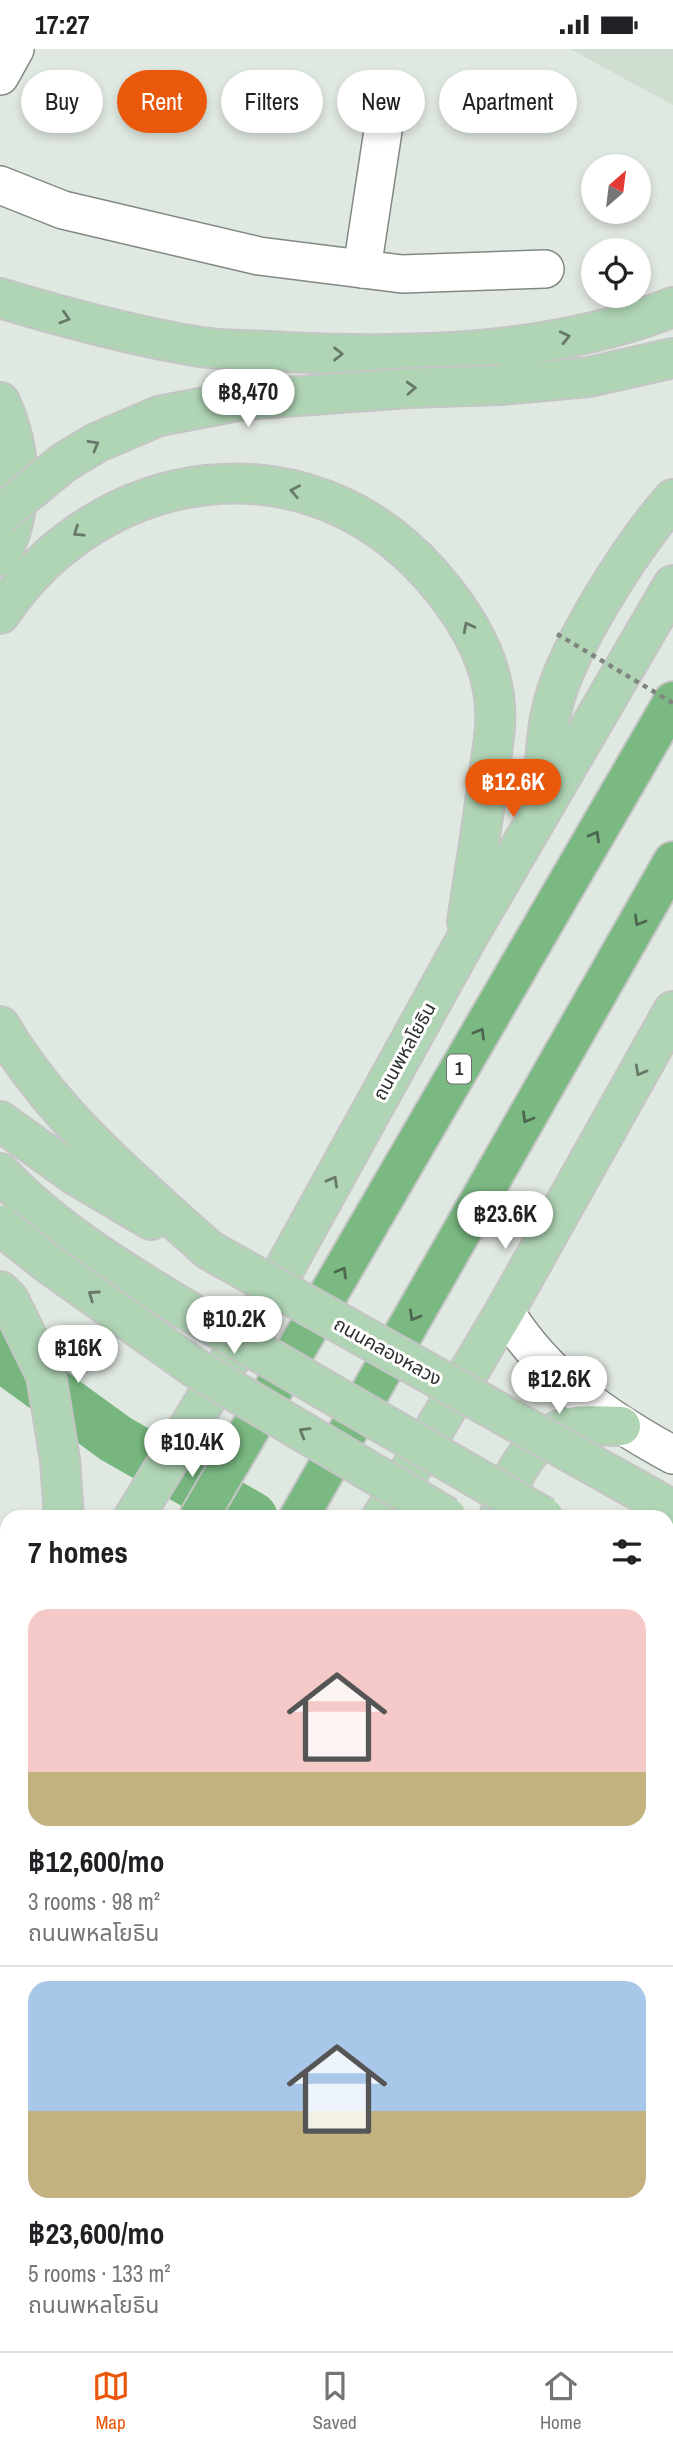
<!DOCTYPE html>
<meta charset="utf-8">
<style>
body{margin:0;font-family:"Archivo Narrow","Noto Sans Thai",sans-serif;background:#f6f6f6;color:#202124;height:100vh;display:flex;flex-direction:column;font-size:26px;white-space:nowrap}
*{box-sizing:border-box;margin:0}
p{font-size:23px;color:#757577}
.icon{flex:none;width:38px;height:38px;fill:none;stroke:currentColor;stroke-width:2;stroke-linecap:round;stroke-linejoin:round}
.map{position:relative;flex:1;overflow:hidden}
.side{position:absolute;left:0px;top:1461px;width:674px;height:842px;display:flex;flex-direction:column;background:#fff;border-radius:21px 21px 0 0;box-shadow:0 4px 10px #0003}
.side>*{flex:none}
.hud{position:absolute;left:21px;top:21px;width:632px;height:63px;display:flex;gap:14px}
.needle{width:46px;rotate:28deg}
.controls{position:absolute;left:581px;top:105px;display:grid;gap:14px}
.controls a{display:grid;place-items:center;width:70px;height:70px;border-radius:50%;background:#fff;box-shadow:0 4px 10px #0003;font-size:35px}
.price{position:absolute;translate:-50% -60px;padding:0 16px;border-radius:24px;background:#fff;color:#222;font-size:23px;line-height:46px;filter:drop-shadow(0 2px 4px #0008)}
.price::after{content:'';position:absolute;left:50%;top:42px;width:21px;height:16px;margin-left:-10px;background:inherit;clip-path:polygon(0 0,100% 0,50% 100%)}
.price.current{background:#ea580c;color:#fff}
ul{padding:0;list-style:none}
li{display:grid;align-content:center;gap:14px;height:371px;padding:0 28px}
li+li{border-top:2px solid #e0e0e0}
li span{display:grid;place-items:center;height:217px;border-radius:21px;color:#555}
li>.icon{margin-inline-start:auto}
span .icon{width:126px;height:126px;fill:#fffc;stroke-width:1}
li b{font-size:30px}
h2{display:flex;justify-content:space-between;align-items:center;height:84px;padding:0 28px;font-size:30px}
.pill{padding:0 24px;border-radius:32px;background:#fff;box-shadow:0 4px 10px #0003;font-size:24px;line-height:63px}
.pill.current{background:#ea580c;color:#fff}
.status{display:flex;justify-content:space-between;align-items:center;height:49px;padding:0 35px;background:#fff;direction:ltr}
.status svg{height:19px;fill:currentColor}
.tabs{display:flex;justify-content:space-around;align-items:center;height:98px;border-top:2px solid #e0e0e0;background:#fff;font-size:19px;color:#757577}
.tabs a{display:grid;justify-items:center;gap:4px}
.tabs .current{color:#ea580c}
.map>svg:first-child{display:block}
.built{fill:#d0ded1}
.lines{fill:none;stroke-linecap:round;stroke-linejoin:round}
.river{stroke:#77b77f;stroke-width:51}
.minor-casing{stroke:#828982;stroke-width:40}
.major-casing{stroke:#c4c5c4;stroke-width:42}
.highway-casing{stroke:#c4c5c4;stroke-width:42}
.minor{stroke:#fff;stroke-width:37}
.major{stroke:#b0d5b5;stroke-width:38}
.highway{stroke:#7bb983;stroke-width:38}
.major-bridge-casing{stroke:#c4c5c4;stroke-width:42;stroke-linecap:butt}
.path-bridge{stroke:#7f857f;stroke-width:4.5;stroke-dasharray:5 5;stroke-linecap:butt}
.major-bridge{stroke:#b0d5b5;stroke-width:38}
.oneway{stroke:#677a6a}
.oneway2{stroke:#4c664f}
.labels{text-anchor:middle;stroke-width:6;stroke-linejoin:round;paint-order:stroke}
.shield{fill:#fff;stroke:#6b6d6b;stroke-width:2}
.shield-label{font-size:18px;font-weight:bold;fill:#2c2f2c}
.street-label{font-size:19px;fill:#2c2f2c;stroke:#fff}
</style>
<div class="status"><b>17:27</b><svg viewBox="0 0 49 12"><path d="M0 12V9h3v3zM5 12V6h3v6zM10 12V3h3v9zM15 12V0h3v12zM26 1h20v11H26zM47 4h2v5h-2z"/></svg></div>
<div class="map">
<svg width="673" height="2302" viewBox="0 0 673 2302">
<rect width="100%" height="100%" fill="#e0e9e1"/>
<g class="built">
<path d="M570,0H673V56Z"/>
<path d="M667,1776L673,1780V2193L667,2206Z"/>
<path d="M7,2199V2296H623L620,2302H0V2211Z"/>
</g>
<g class="lines">
<g class="river">
<path d="M0,1306L116,1390L252,1468"/>
<path d="M667,1707L673,1711"/>
</g>
<defs>
<g id="minor">
<path d="M0,27L15,0"/>
<path d="M0,136L63,161L259,207L402,225L545,220"/>
<path d="M362,220L386,62"/>
<path d="M505,1262C545,1328 607,1370 673,1406"/>
<path d="M667,2041L673,2045"/>
</g>
<g id="major">
<path d="M0,249C66,269 133,287 201,298C228,302 258,301 286,303C414,309 552,306 673,258"/>
<path d="M501,336L589,328L673,309"/>
<path d="M0,353C22,400 25,462 0,507"/>
<path d="M0,565C102,414 307,385 431,526C459,558 486,599 493,641C499,671 492,702 488,731C482,779 474,826 467,873"/>
<path d="M542,750C545,722 545,692 551,664C563,603 632,497 673,450"/>
<path d="M0,977C53,1067 132,1132 209,1201"/>
<path d="M0,1072L75,1126L151,1171"/>
<path d="M0,1124C53,1180 117,1219 183,1259"/>
<path d="M0,1242L9,1251L46,1326L60,1411L64,1468"/>
<path d="M134,1468L276,1235L463,896L673,536"/>
<path d="M382,1468L505,1262L673,962"/>
<path d="M499,1468C510,1428 530,1383 576,1377C591,1375 607,1377 621,1377"/>
<path d="M667,1539L673,1542"/>
<path d="M667,1600L673,1604"/>
<path d="M667,1640L673,1643"/>
<path d="M0,1690L7,1678"/>
<path d="M0,2115L7,2103"/>
</g>
<g id="highway">
<path d="M199,1468L673,652"/>
<path d="M299,1468L673,812"/>
<path d="M0,1811L7,1799"/>
<path d="M0,1994L7,1982"/>
</g>
</defs>
<use href="#minor" class="minor-casing"/>
<use href="#major" class="major-casing"/>
<use href="#highway" class="highway-casing"/>
<use href="#minor" class="minor"/>
<use href="#major" class="major"/>
<use href="#highway" class="highway"/>
<defs>
<g id="major-bridge">
<path d="M0,466L63,414L96,394L159,367L243,351L409,339L501,336"/>
<path d="M0,1176L46,1213L195,1319L447,1468"/>
<path d="M209,1201L673,1461"/>
<path d="M183,1259L544,1468"/>
</g>
</defs>
<use href="#major-bridge" class="major-bridge-casing"/>
<path class="path-bridge" d="M557,585L673,654"/>
<use href="#major-bridge" class="major-bridge"/>
</g>
<defs><path id="oneway-chevron" d="M-2-3.5L2.5 0L-2 3.5" fill="none" stroke-width="1.6" stroke-linecap="round" stroke-linejoin="round" transform="scale(1.75)"/></defs>
<g class="oneway">
<use href="#oneway-chevron" transform="translate(65 269) rotate(17)"/>
<use href="#oneway-chevron" transform="translate(565 288) rotate(-13)"/>
<use href="#oneway-chevron" transform="translate(338 305)"/>
<use href="#oneway-chevron" transform="translate(411 339) rotate(-3)"/>
<use href="#oneway-chevron" transform="translate(94 396) rotate(-29)"/>
<use href="#oneway-chevron" transform="translate(295 442) rotate(-169)"/>
<use href="#oneway-chevron" transform="translate(78 483) rotate(146)"/>
<use href="#oneway-chevron" transform="translate(468 578) rotate(-118)"/>
<use href="#oneway-chevron" transform="translate(640 1022) rotate(119)"/>
<use href="#oneway-chevron" transform="translate(333 1132) rotate(-61)"/>
<use href="#oneway-chevron" transform="translate(93 1246) rotate(-145)"/>
<use href="#oneway-chevron" transform="translate(304 1383) rotate(-149)"/>
</g>
<g class="oneway2">
<use href="#oneway-chevron" transform="translate(595 787) rotate(-60)"/>
<use href="#oneway-chevron" transform="translate(639 872) rotate(120)"/>
<use href="#oneway-chevron" transform="translate(480 984) rotate(-60)"/>
<use href="#oneway-chevron" transform="translate(527 1069) rotate(120)"/>
<use href="#oneway-chevron" transform="translate(342 1223) rotate(-60)"/>
<use href="#oneway-chevron" transform="translate(414 1267) rotate(120)"/>
</g>
<g class="labels">
<rect class="shield" x="447" y="1005.5" width="24" height="29" rx="5"/>
<g class="shield-label">
<text x="459" y="1026">1</text>
</g>
<g class="street-label">
<text transform="translate(404 1002) rotate(-61)" y="7">ถนนพหลโยธิน</text>
<text transform="translate(388 1302) rotate(29)" y="7">ถนนคลองหลวง</text>
</g>
</g>
</svg>
<div class="controls">
<a><svg class="needle" viewBox="-14 -14 28 28"><path d="M0-13l5 13h-10z" fill="#e53935"/><path d="M0 13l5-13h-10z" fill="#757577"/></svg></a>
<a><svg class="icon" aria-label="locate" viewBox="0 0 24 24"><circle cx="12" cy="12" r="6"/><path d="M12 2v4M12 18v4M2 12h4M18 12h4"/></svg></a>
</div>
<b class="price" style="left:248px;top:380px">฿8,470</b>
<b class="price current" style="left:513px;top:770px">฿12.6K</b>
<b class="price" style="left:505px;top:1202px">฿23.6K</b>
<b class="price" style="left:234px;top:1307px">฿10.2K</b>
<b class="price" style="left:78px;top:1336px">฿16K</b>
<b class="price" style="left:559px;top:1367px">฿12.6K</b>
<b class="price" style="left:192px;top:1430px">฿10.4K</b>
<div class="hud">
<a class="pill">Buy</a>
<a class="pill current">Rent</a>
<a class="pill">Filters</a>
<a class="pill">New</a>
<a class="pill">Apartment</a>
</div>
<section class="side">
<h2>7 homes<svg class="icon" aria-label="filters" viewBox="0 0 24 24"><path d="M4 7h16M4 17h16"/><circle cx="9" cy="7" r="2"/><circle cx="15" cy="17" r="2"/></svg></h2>
<ul>
<li><span style="background:linear-gradient(#f6c9c9 75%,#c2b280 0)"><svg class="icon" aria-label="home" viewBox="0 0 24 24"><path d="M3 11l9-7 9 7M6 9v11h12V9"/></svg></span><div><b>฿12,600/mo</b><p>3 rooms · 98 m²</p><p>ถนนพหลโยธิน</p></div></li>
<li><span style="background:linear-gradient(#a9c7e8 60%,#c2b280 0)"><svg class="icon" aria-label="home" viewBox="0 0 24 24"><path d="M3 11l9-7 9 7M6 9v11h12V9"/></svg></span><div><b>฿23,600/mo</b><p>5 rooms · 133 m²</p><p>ถนนพหลโยธิน</p></div></li>
</ul>
</section>
</div>
<nav class="tabs">
<a class="current"><svg class="icon" aria-label="map" viewBox="0 0 24 24"><path d="M3 6l6-2 6 2 6-2v14l-6 2-6-2-6 2zM9 4v14M15 6v14"/></svg>Map</a>
<a><svg class="icon" aria-label="saved" viewBox="0 0 24 24"><path d="M7 4h10v16l-5-4-5 4z"/></svg>Saved</a>
<a><svg class="icon" aria-label="home" viewBox="0 0 24 24"><path d="M3 11l9-7 9 7M6 9v11h12V9"/></svg>Home</a>
</nav>
